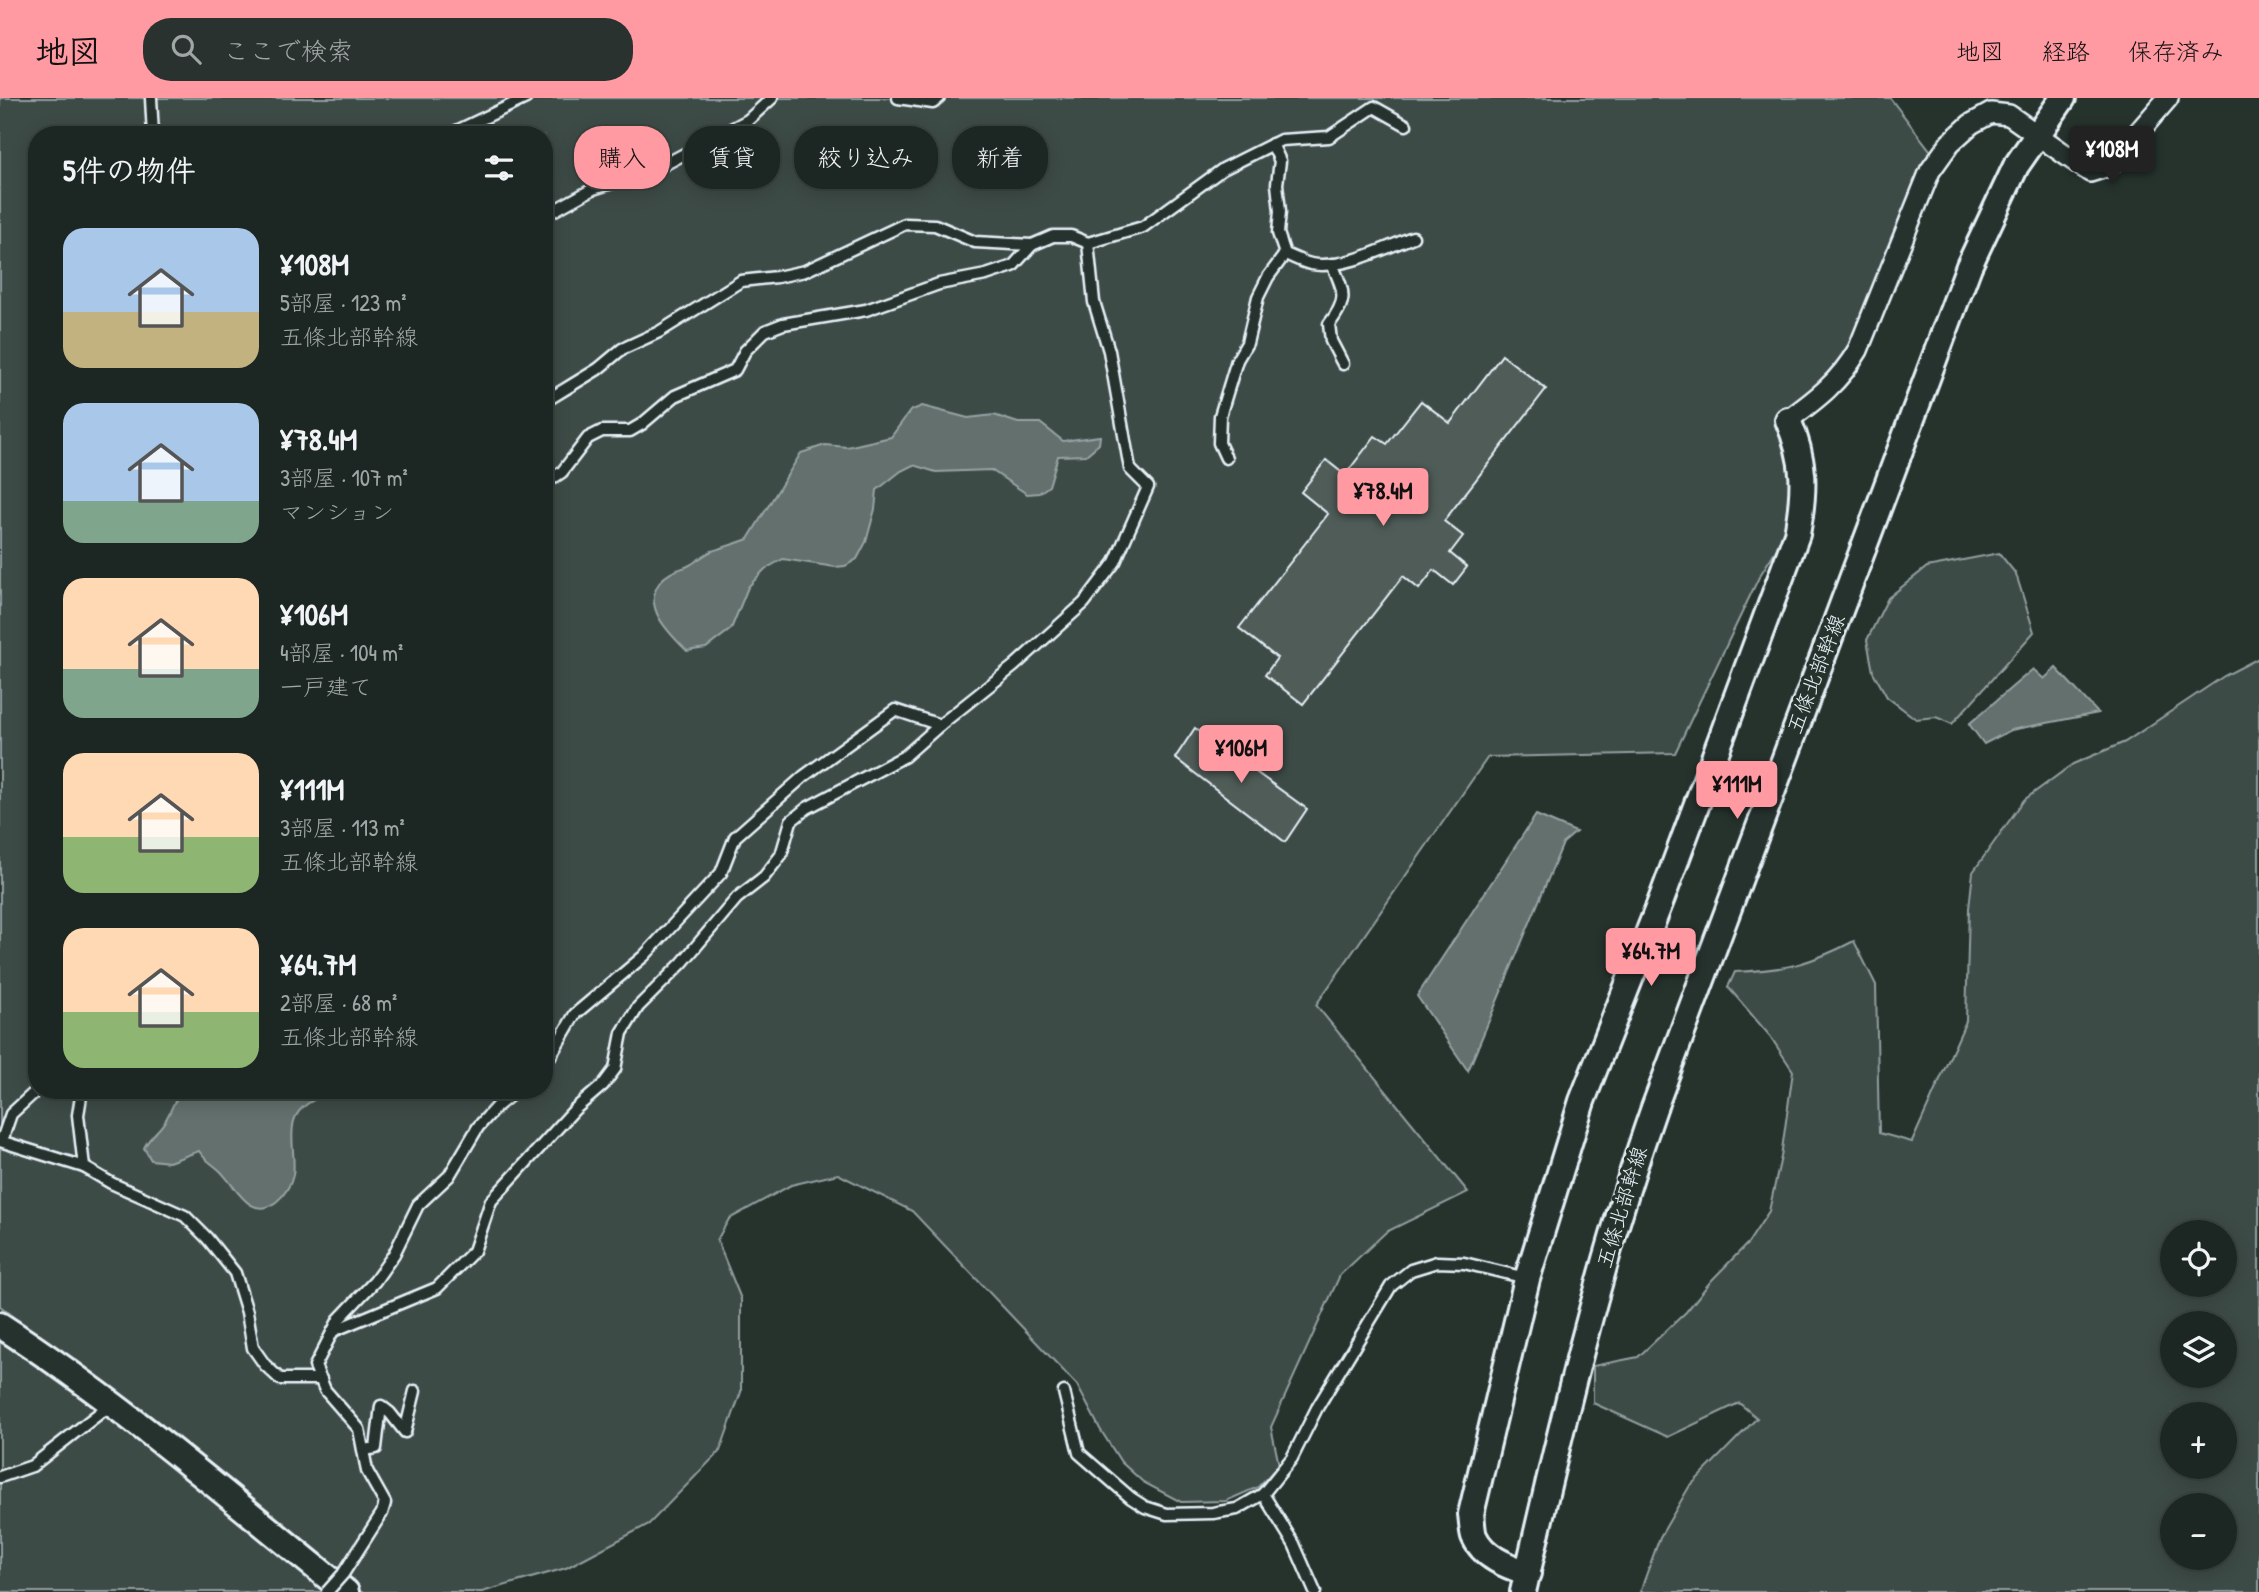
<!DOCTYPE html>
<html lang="ja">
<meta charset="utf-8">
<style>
body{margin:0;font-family:"Patrick Hand","Klee One",sans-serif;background:#29322f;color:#f1f3f6;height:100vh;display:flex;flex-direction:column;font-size:26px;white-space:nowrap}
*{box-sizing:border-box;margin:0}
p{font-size:23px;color:#a0a5a5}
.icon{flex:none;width:38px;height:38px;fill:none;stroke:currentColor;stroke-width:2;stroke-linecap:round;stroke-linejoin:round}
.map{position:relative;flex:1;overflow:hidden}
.panel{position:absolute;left:28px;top:28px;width:525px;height:973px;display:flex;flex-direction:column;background:#1c2622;border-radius:28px;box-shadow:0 4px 18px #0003,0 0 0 2px #3a4340}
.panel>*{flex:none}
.top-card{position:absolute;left:574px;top:28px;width:665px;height:63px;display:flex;gap:14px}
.fabs{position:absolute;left:2160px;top:1122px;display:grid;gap:14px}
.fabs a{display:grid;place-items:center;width:77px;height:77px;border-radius:50%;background:#1c2622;box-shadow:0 4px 18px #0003,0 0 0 2px #3a4340;font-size:35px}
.price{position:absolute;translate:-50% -60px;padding:0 16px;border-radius:7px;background:#ff9aa2;color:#111;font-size:23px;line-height:46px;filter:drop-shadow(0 2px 4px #0008)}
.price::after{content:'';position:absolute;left:50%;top:42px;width:21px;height:16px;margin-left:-10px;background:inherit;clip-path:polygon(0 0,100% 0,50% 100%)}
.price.on{background:#222;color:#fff}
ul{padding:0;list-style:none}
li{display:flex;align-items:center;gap:21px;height:175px;padding:0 35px}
li span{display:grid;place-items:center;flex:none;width:196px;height:140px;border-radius:21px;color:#555}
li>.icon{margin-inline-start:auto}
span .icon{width:84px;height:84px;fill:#fffc;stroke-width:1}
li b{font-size:30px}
h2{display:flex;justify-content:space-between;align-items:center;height:84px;padding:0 35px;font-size:30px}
.chip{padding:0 24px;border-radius:28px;background:#1c2622;box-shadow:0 4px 18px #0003,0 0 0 2px #3a4340;font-size:24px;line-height:63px}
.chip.on{background:#ff9aa2;color:#111}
header{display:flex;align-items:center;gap:42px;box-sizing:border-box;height:98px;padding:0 35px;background:#ff9aa2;color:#111}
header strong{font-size:33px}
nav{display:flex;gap:38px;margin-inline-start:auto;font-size:24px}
.search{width:490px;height:63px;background:#29322f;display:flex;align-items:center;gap:18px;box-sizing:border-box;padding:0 24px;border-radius:28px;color:#a0a5a5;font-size:26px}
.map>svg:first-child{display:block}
.green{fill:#3e4b47;stroke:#939ea0;stroke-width:2;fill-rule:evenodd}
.water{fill:#636f6d;stroke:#98a3a5;stroke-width:2}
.building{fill:#505c59;stroke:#e8f1f8;stroke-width:2}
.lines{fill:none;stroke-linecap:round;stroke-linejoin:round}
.service-casing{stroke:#e8f1f8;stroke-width:15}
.minor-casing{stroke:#e8f1f8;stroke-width:24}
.tertiary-casing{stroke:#e8f1f8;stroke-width:30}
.service{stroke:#26332d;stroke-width:10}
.minor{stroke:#26332d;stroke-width:19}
.tertiary{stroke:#26332d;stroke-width:24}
.service-bridge-casing{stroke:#e8f1f8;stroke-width:15;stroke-linecap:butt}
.service-bridge{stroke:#26332d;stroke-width:10}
.labels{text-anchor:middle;stroke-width:6;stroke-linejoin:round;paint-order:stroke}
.street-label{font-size:21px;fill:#e8f1f8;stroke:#26332d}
</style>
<header>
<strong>地図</strong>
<div class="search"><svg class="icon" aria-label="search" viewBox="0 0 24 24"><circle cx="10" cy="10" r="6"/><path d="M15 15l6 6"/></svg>ここで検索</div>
<nav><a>地図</a><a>経路</a><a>保存済み</a></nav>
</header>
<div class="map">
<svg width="2259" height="1494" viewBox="0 0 2259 1494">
<rect width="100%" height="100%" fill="#26332d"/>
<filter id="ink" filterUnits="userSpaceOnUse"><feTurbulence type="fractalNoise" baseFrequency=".0143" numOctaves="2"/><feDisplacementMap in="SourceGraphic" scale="14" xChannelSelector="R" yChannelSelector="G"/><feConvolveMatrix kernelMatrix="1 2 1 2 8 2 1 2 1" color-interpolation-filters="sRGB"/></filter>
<g filter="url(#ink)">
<g class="green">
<path d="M0,0H1890L1936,60L1863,250L1804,314L1785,340L1797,368L1786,436L1759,479L1675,655L1488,659L1316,907L1468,1094L1386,1134L1340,1177L1271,1329L1279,1367L1258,1389L1226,1403L1181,1404L1143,1384L1121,1364L1100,1331L1077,1287L912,1113L838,1076L791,1087L729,1121L717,1142L741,1201V1294L720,1353L649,1426L566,1470L482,1494H0V1241H2L12,1217L0,1208ZM37,37H544V992H37Z"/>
<path d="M1999,455L2016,476L2034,534L1952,626L1936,619L1916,621L1887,599L1873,574L1867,542L1888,500L1927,469Z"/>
<path d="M2259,560V1494H1640L1660,1439L1689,1389L1757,1320L1739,1305L1668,1339L1593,1305V1268L1638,1259L1686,1214L1711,1183L1748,1145L1769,1113L1781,1059L1793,973L1770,938L1728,889L1735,874C1785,872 1810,866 1854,843L1876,887L1879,1035L1912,1044L1966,923L1969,810L1973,774L2002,733L2024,702L2073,666L2125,644L2224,578ZM2172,1134H2224V1186H2172ZM2172,1225H2224V1278H2172ZM2172,1316H2224V1368H2172ZM2172,1407H2224V1460H2172Z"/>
</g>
<g class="water">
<path d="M922,308L968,320L994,317L1018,325H1040L1063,343L1100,338L1099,346L1086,357L1058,358L1049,388L1039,395L1027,396L991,372L936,374L913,367L901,373L877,392L875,411L866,444L857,461L845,468L835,469L783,461L765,471L748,489L731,531L706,550L687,553C670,536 641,509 660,484C667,474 679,472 688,468C696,464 703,457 712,453C723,449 736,446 748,441L801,355L825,347L847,349L891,339L910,313Z"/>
<path d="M2056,570L2098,615L2011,632L1984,646L1969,626L2033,571L2044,581Z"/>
<path d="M1536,717L1576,734L1563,745L1468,973L1417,898Z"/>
<path d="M201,992H336C321,999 299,1005 294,1023C289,1040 296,1060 293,1077C291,1087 284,1098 276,1104C249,1125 234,1084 218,1071C210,1064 205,1062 199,1053L169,1064L151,1062L144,1050C149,1039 159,1033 165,1023C178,1001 171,996 201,992Z"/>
</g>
<g class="building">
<path d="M1502,257L1546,291L1444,423L1463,438L1450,455L1467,469L1453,487L1434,472L1419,491L1403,478L1303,606L1265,577L1277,560L1239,530L1328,416L1301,394L1326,362L1345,377L1375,338L1387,346L1421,303L1450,325Z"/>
<path d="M1195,630L1307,711L1285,744L1175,660Z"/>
</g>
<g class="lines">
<defs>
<g id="service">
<path d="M151,0L153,37"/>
<path d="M898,0L933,5L939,0"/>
<path d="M448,37L526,0"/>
<path d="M1272,46L1280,63L1277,86L1280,113L1278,135L1285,156C1293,159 1302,164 1311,166C1342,172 1385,150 1413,139"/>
<path d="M544,118L593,91L658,70L748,22L772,0"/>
<path d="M1332,166C1344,194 1349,201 1329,226L1331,243L1343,266"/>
<path d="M544,304L598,271L622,251L659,234L741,183L777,179L805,173L905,126L935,127L975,144L1032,147L1053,138H1071L1088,145"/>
<path d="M1226,360L1219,345L1220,318L1237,262L1247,245L1258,199L1268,179L1285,156"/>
<path d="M544,386L562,374L588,340L602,333H630L642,326L675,298L735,272L745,253L765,233L783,226L866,212L939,186L986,177L1013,168L1032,147"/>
<path d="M544,969L575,916L644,858L721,775L735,739L804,678L895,612L940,627L1014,568L1084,505L1115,464L1148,389L1130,371L1109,253L1094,204L1088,145L1143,129L1223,71L1281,42L1329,39L1374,9L1406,27"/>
<path d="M82,992L78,1017L84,1069L111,1085L185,1118L207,1140L235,1175L247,1214L253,1250L265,1267L280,1281H321"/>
<path d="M2,1042L11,1016L37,992"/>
<path d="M0,1043L84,1069"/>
<path d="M333,1233L437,1190L474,1153L491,1103L575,1011L603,987L615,971L622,935L638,909L682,865L737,800L764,779L781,757L791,723L807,710L905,658L940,627"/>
<path d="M1064,1294L1079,1355L1131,1400L1145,1409L1167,1416L1213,1415L1237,1411L1263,1396L1292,1360L1317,1310L1391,1188L1411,1172L1437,1164L1464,1165L1526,1180"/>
<path d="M364,1352L376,1350L381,1308L390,1315L405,1334L415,1293"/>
<path d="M0,1379L32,1368L110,1307"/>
<path d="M1263,1396L1294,1446L1315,1494"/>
<path d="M382,1415L385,1405L367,1373L359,1331L325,1292L315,1268L339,1221L375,1183L394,1156L418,1107L449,1078L478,1029L496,1009L517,992"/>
</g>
<path id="minor" d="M1788,322C1818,300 1839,284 1858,252L1930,73L1950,45L1971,26L1991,15L2009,17L2090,74L2109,68L2168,0"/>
<g id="tertiary">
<path d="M0,1227C122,1306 233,1403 346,1494"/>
<path d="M1528,1475C1507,1468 1483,1459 1474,1438C1472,1432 1472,1422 1471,1416L1527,1181L1582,1003L1662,800L1797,436C1805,392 1806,364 1788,322"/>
<path d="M1523,1494C1561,1330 1598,1169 1654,1010L1969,168L2016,68L2063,0"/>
</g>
</defs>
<use href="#service" class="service-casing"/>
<use href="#minor" class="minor-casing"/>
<use href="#tertiary" class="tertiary-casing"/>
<use href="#service" class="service"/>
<use href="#minor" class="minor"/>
<use href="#tertiary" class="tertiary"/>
<defs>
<path id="service-bridge" d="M327,1494L343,1476L382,1415"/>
</defs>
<use href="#service-bridge" class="service-bridge-casing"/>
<use href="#service-bridge" class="service-bridge"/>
</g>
</g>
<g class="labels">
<g class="street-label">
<text transform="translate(1816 576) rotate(-69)" y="7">五條北部幹線</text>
<text transform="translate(1622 1109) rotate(-73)" y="7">五條北部幹線</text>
</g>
</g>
</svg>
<div class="fabs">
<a><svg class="icon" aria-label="locate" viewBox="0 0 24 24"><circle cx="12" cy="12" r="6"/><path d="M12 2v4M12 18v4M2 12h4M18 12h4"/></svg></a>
<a><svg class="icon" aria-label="layers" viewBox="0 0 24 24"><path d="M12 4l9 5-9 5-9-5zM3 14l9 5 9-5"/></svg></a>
<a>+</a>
<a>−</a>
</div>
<b class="price on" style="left:2112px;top:88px">¥108M</b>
<b class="price" style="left:1383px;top:430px">¥78.4M</b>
<b class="price" style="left:1241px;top:687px">¥106M</b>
<b class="price" style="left:1737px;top:723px">¥111M</b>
<b class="price" style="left:1651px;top:890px">¥64.7M</b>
<div class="top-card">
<a class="chip on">購入</a>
<a class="chip">賃貸</a>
<a class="chip">絞り込み</a>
<a class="chip">新着</a>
</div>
<section class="panel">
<h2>5件の物件<svg class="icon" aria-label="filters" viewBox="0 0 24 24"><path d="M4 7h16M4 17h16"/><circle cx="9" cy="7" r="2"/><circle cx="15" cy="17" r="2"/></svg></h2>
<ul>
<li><span style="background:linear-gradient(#a9c7e8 60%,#c2b280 0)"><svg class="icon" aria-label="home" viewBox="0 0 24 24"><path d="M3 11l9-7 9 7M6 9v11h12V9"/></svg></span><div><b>¥108M</b><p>5部屋 · 123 m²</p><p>五條北部幹線</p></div></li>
<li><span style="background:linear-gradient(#a9c7e8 70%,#7fa58c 0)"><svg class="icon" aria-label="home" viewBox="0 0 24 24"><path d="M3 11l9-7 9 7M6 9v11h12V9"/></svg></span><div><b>¥78.4M</b><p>3部屋 · 107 m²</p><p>マンション</p></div></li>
<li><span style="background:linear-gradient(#ffd9b3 65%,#7fa58c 0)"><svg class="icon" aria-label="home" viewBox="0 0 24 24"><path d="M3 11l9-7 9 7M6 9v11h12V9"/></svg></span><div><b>¥106M</b><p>4部屋 · 104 m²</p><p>一戸建て</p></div></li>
<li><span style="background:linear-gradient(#ffd9b3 60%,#8fb573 0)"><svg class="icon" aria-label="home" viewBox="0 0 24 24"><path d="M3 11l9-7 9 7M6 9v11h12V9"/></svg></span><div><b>¥111M</b><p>3部屋 · 113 m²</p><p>五條北部幹線</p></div></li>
<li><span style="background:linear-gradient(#ffd9b3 60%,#8fb573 0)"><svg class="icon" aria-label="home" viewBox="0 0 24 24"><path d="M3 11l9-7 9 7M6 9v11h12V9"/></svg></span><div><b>¥64.7M</b><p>2部屋 · 68 m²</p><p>五條北部幹線</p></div></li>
</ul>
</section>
</div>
